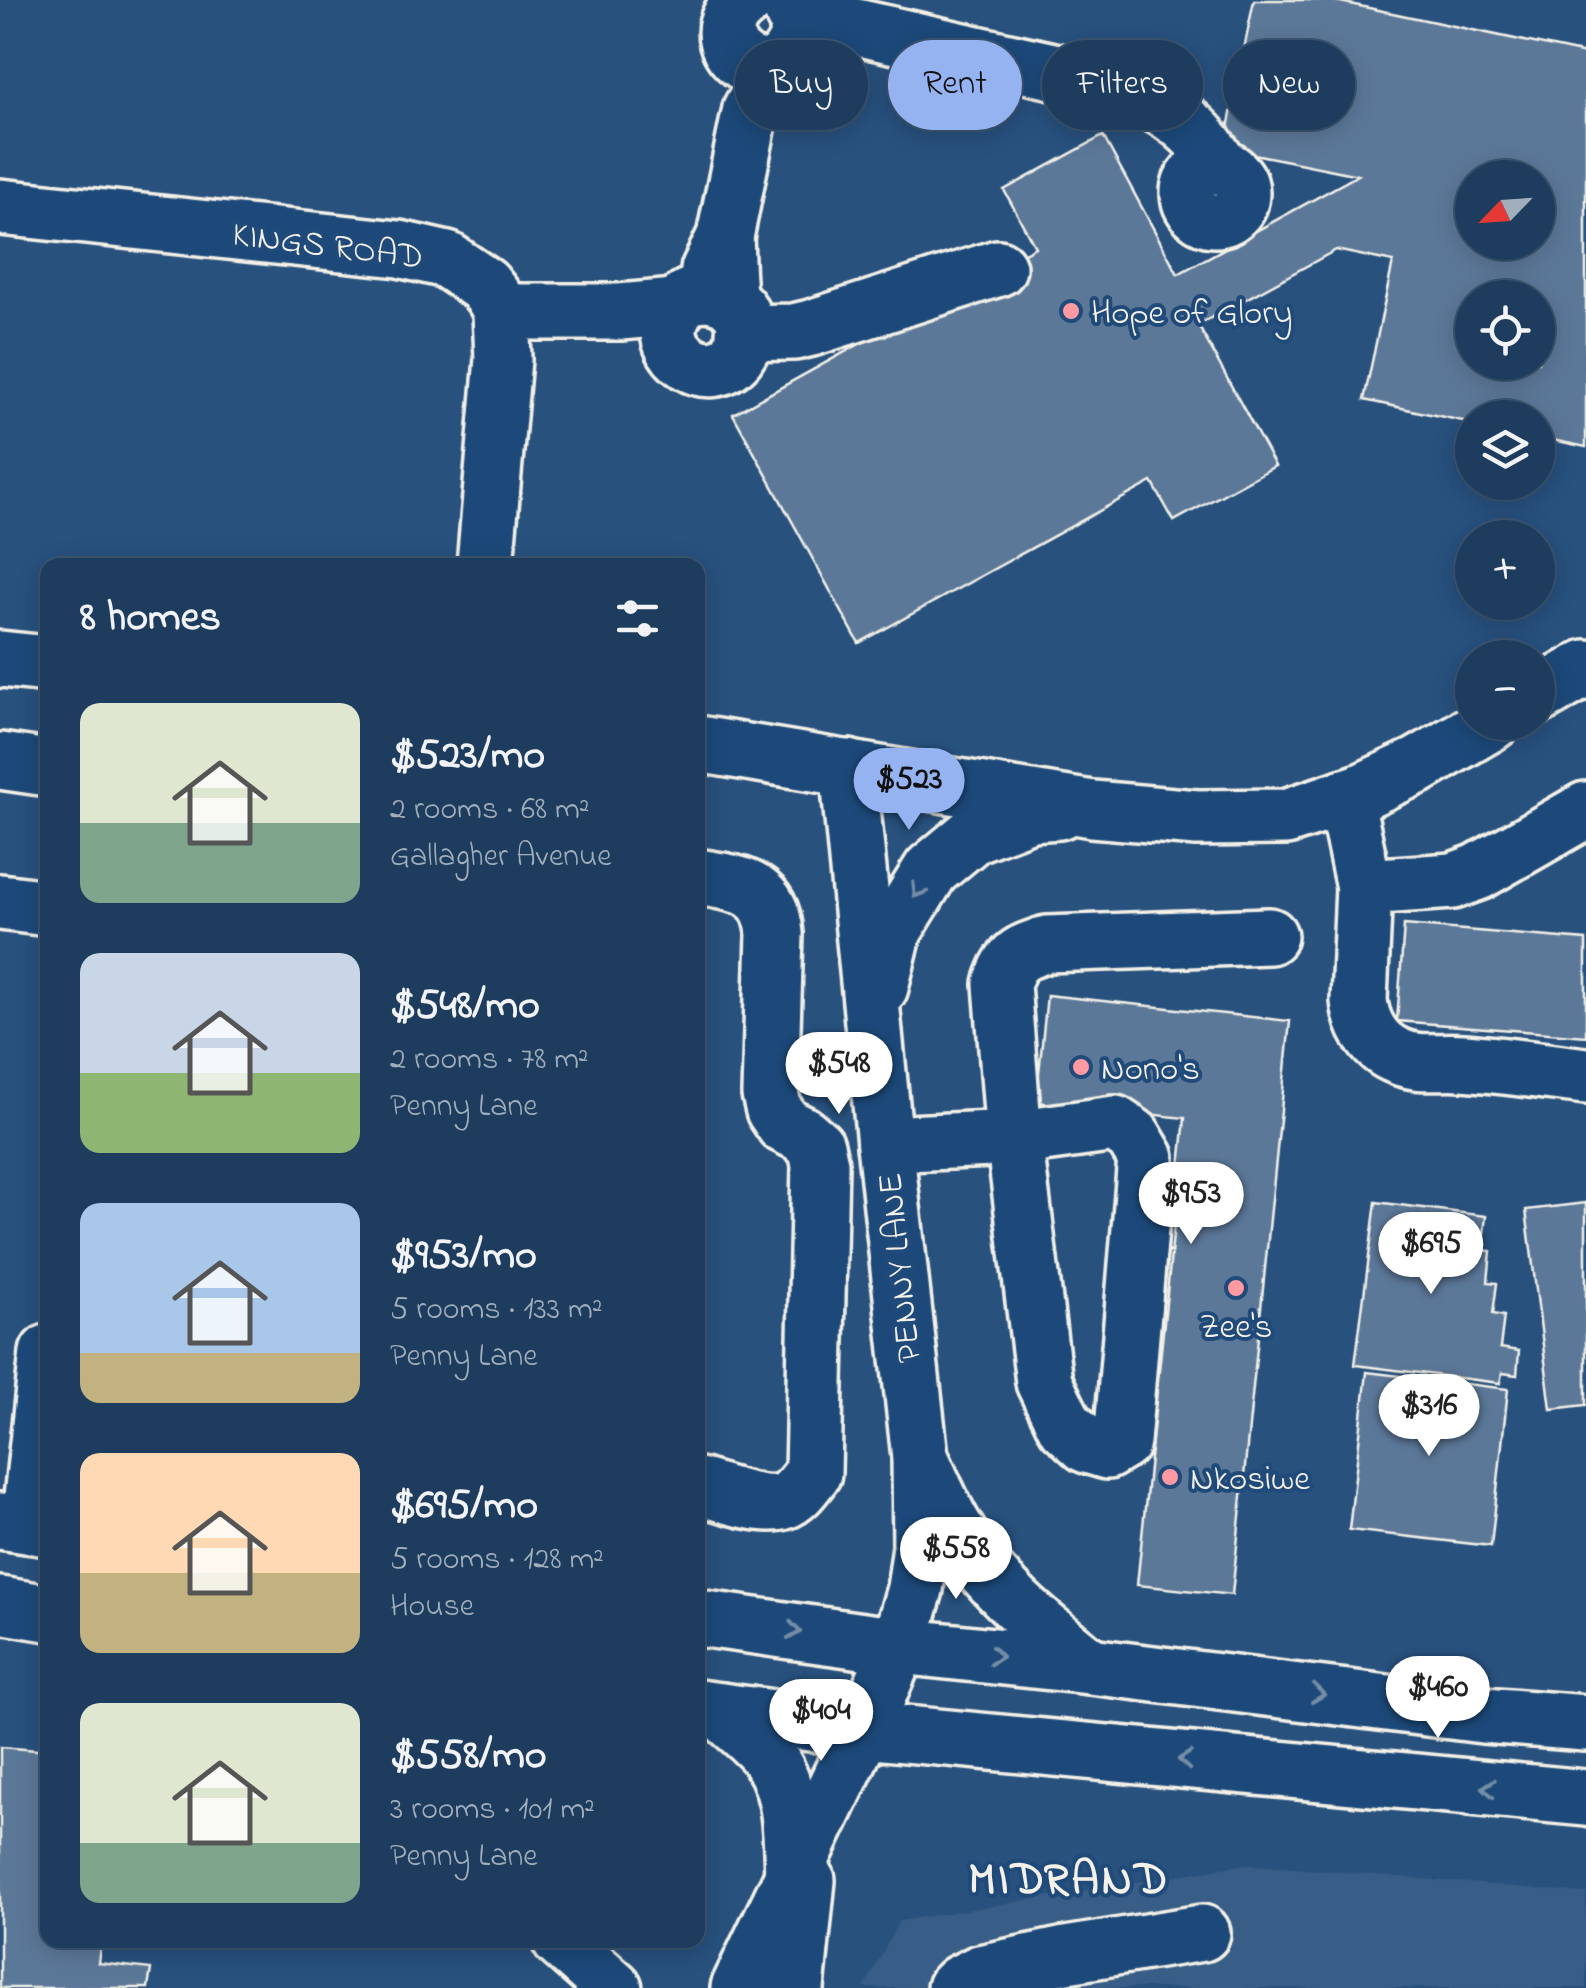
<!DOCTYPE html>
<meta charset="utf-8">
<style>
body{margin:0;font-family:"Indie Flower",sans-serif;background:#2b4867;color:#f1f3f6;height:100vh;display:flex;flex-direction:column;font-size:38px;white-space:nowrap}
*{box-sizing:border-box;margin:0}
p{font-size:32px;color:#a1aebc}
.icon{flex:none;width:55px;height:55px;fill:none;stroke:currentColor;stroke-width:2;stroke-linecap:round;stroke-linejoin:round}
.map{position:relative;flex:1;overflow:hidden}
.sheet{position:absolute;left:40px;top:558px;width:665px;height:1390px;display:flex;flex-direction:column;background:#1e3d5e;border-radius:20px;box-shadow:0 5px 25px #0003,0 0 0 2px #3c5673}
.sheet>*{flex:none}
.banner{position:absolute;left:735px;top:40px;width:700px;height:90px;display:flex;gap:20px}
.needle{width:65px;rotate:245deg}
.buttons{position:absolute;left:1455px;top:160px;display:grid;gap:20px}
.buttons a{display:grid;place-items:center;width:100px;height:100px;border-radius:50%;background:#1e3d5e;box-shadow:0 5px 25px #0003,0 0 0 2px #3c5673;font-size:50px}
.price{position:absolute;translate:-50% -85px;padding:0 22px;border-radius:35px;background:#fff;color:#222;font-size:32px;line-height:65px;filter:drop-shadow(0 2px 5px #0008)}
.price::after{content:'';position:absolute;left:50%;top:60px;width:30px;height:22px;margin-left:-15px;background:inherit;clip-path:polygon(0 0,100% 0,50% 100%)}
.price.on{background:#95b2f1;color:#111}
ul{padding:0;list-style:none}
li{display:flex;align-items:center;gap:30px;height:250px;padding:0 40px}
li span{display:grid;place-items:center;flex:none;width:280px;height:200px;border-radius:20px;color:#555}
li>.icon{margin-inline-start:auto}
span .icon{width:120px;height:120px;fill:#fffc;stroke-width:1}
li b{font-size:42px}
h2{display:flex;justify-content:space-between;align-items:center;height:120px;padding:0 40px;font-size:42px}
.chip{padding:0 35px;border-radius:45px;background:#1e3d5e;box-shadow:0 5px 25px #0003,0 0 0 2px #3c5673;font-size:35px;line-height:90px}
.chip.on{background:#95b2f1;color:#111}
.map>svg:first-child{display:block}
.built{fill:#375d86}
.building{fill:#5b7899;stroke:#f4f1e8;stroke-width:2.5;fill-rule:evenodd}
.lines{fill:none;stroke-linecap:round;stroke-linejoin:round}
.minor-casing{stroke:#f4f1e8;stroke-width:62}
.major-casing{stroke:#f4f1e8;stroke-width:62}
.minor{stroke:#1f4a7a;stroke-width:55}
.major{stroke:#1f4a7a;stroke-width:55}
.oneway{stroke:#748da6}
.poi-dot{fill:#ff9aa2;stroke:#1f4a7a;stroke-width:4}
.labels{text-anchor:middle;stroke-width:8;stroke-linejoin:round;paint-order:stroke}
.street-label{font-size:35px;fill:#f4f1e8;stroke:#1f4a7a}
.poi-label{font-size:35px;fill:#f4f1e8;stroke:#1f4a7a;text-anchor:start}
.district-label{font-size:45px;font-weight:bold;letter-spacing:2.5px;fill:#f4f1e8;stroke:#1f4a7a}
</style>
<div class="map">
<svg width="1586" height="1988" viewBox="0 0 1586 1988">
<rect width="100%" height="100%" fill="#28517e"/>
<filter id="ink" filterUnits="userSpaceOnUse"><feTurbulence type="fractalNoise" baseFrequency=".01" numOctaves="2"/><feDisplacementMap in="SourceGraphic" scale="20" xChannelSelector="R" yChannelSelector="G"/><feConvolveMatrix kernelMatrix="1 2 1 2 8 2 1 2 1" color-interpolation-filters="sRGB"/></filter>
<g filter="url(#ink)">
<path class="built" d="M1246,1864L1586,1893V1988H864L899,1921Z"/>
<g class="building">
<path d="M1254,0H1331L1586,54V447L1538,437V418H1472V423L1364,400L1393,262L1336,250L1198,325L1275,466L1174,521L1152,482L859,643L733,414L1035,247L1004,190L1103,136L1178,274L1358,175L1224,148ZM1472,178H1538V242H1472ZM1472,298H1538V362H1472Z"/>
<path d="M1404,925L1586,940V1036L1397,1021Z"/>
<path d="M1047,995L1290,1021L1232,1595L1137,1585L1185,1118L1036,1102Z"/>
<path d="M1376,1202L1486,1216L1482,1250L1491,1251L1488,1282L1497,1283L1493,1314L1504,1316L1500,1348L1519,1351L1517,1375L1502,1373L1500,1383L1355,1365Z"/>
<path d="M1586,1203V1405L1551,1409L1526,1210Z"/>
<path d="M1367,1372L1508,1389L1491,1546L1349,1530Z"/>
<path d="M0,1747L48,1751V1940H101L98,1963L151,1969L148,1988H0Z"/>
</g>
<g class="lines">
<defs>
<g id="minor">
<path d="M746,0C688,40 773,107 797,39"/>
<path d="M793,13L1093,80C1129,92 1164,103 1192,130C1204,140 1212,155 1221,167"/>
<circle cx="1215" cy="193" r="26"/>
<path d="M0,207L399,249L447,260L484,285L495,299L501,312L503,359L485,565"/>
<path d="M725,237C726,250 726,289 730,299C732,304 738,307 740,311C748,324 746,343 737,355C709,389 656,354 672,316C683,290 709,289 730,300"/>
<path d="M709,270L725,237L751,109L781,64"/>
<path d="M501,312H620L676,307"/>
<path d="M744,333L794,332L811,328L998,268"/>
<path d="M0,659L48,664"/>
<path d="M1538,696L1586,668"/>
<path d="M698,744L1092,809L1197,818L1286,817L1361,792L1419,765L1492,722"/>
<path d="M0,761L48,768"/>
<path d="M1345,797L1364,887L1359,1000C1361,1023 1373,1045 1395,1055C1417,1066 1440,1060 1463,1062C1504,1065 1545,1071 1586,1076"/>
<path d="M698,877C739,884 771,885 775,934L770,1094L774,1110L784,1125L802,1134L816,1146L820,1164L813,1473C805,1483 796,1497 784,1501C763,1509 720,1492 698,1486"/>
<path d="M1364,887L1453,881L1478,872L1586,810"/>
<path d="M0,902L48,908"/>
<path d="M880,987L894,930L931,870L973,835L1030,813L1059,811"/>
<path d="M885,1144L1014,1138L1115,1124L1133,1136L1146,1158L1122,1442L1107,1451L1087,1445L1065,1425L1044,1382L1014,1138L1002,984C1011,955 1020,953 1047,944L1269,936"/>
<path d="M29,1525L48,1353"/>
<path d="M560,1940L614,1988"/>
<path d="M739,1988L863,1730L899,1646L915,1589L921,1547L920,1457L885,1144L848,768"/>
<path d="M796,1988L807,1880"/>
<path d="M955,1988L960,1983L980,1973L1066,1955L1202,1933"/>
</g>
<g id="major">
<path d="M920,1457C931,1481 941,1505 954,1527C988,1585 1039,1626 1090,1666"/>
<path d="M0,1521L48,1528"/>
<path d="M0,1605L48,1613"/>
<path d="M698,1618L899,1646L1090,1666L1483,1715L1586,1723"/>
<path d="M698,1708L863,1730L1586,1798"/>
<path d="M721,1711C734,1724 749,1735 762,1749C793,1783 791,1832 793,1876"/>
</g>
</defs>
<use href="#minor" class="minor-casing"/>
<use href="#major" class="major-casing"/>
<use href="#minor" class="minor"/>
<use href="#major" class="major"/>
</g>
<defs><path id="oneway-chevron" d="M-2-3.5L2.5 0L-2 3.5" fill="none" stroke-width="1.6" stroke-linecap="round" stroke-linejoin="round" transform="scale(2.5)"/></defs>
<g class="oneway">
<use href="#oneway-chevron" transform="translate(918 891) rotate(122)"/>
<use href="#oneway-chevron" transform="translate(794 1631) rotate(8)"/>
<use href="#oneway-chevron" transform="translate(996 1656) rotate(6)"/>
<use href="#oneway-chevron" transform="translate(1318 1694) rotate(7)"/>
<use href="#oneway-chevron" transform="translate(1185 1760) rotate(-175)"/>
<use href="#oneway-chevron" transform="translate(1489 1788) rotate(-175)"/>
</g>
</g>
<g class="poi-dot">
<circle cx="1071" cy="311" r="10"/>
<circle cx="1081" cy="1067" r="10"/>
<circle cx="1236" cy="1288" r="10"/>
<circle cx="1170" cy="1477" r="10"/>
</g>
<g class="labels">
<g class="street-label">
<text transform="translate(328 244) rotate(7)" y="12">KINGS ROAD</text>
<text transform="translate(898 1268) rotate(-96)" y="12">PENNY LANE</text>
</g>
<g class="poi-label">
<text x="1091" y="323">Hope of Glory</text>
<text x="1101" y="1079">Nono's</text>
<text x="1236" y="1337" text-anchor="middle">Zee's</text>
<text x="1190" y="1489">Nkosiwe</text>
</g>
<g class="district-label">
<text x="1069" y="1893">MIDRAND</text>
</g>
</g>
</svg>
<div class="buttons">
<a><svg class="needle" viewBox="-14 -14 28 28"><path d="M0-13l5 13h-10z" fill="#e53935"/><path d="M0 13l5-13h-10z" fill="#a1aebc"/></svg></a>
<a><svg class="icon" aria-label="locate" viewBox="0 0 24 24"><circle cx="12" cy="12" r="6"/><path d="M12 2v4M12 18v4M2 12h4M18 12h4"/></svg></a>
<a><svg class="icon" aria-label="layers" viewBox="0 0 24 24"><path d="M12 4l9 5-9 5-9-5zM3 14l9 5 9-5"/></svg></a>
<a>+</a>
<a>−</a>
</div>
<b class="price on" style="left:909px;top:833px">$523</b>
<b class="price" style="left:839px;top:1117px">$548</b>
<b class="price" style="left:1191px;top:1247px">$953</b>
<b class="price" style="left:1431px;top:1297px">$695</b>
<b class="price" style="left:1429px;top:1459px">$316</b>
<b class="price" style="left:956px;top:1602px">$558</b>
<b class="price" style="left:1438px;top:1741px">$460</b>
<b class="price" style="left:821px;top:1764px">$404</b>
<div class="banner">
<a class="chip">Buy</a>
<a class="chip on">Rent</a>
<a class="chip">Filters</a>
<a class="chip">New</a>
</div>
<section class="sheet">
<h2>8 homes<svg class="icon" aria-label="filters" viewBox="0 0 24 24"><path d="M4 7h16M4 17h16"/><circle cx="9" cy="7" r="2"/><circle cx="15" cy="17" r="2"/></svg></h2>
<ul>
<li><span style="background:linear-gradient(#dfe7d0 60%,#7fa58c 0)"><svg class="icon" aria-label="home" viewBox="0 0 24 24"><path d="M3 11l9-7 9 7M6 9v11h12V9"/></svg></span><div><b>$523/mo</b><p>2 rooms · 68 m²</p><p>Gallagher Avenue</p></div></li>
<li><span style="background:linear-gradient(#c9d6e8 60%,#8fb573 0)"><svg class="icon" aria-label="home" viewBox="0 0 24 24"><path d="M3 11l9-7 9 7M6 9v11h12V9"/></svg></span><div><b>$548/mo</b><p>2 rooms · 78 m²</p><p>Penny Lane</p></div></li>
<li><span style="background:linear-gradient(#a9c7e8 75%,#c2b280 0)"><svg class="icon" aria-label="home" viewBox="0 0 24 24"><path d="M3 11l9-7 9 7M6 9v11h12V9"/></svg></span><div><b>$953/mo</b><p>5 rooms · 133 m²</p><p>Penny Lane</p></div></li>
<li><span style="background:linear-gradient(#ffd9b3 60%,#c2b280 0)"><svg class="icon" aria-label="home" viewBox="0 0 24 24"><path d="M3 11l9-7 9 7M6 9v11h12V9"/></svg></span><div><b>$695/mo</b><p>5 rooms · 128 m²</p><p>House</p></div></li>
<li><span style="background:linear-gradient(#dfe7d0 70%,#7fa58c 0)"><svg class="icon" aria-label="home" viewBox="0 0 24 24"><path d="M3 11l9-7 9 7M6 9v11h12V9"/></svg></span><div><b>$558/mo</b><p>3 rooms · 101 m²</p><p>Penny Lane</p></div></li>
</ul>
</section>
</div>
